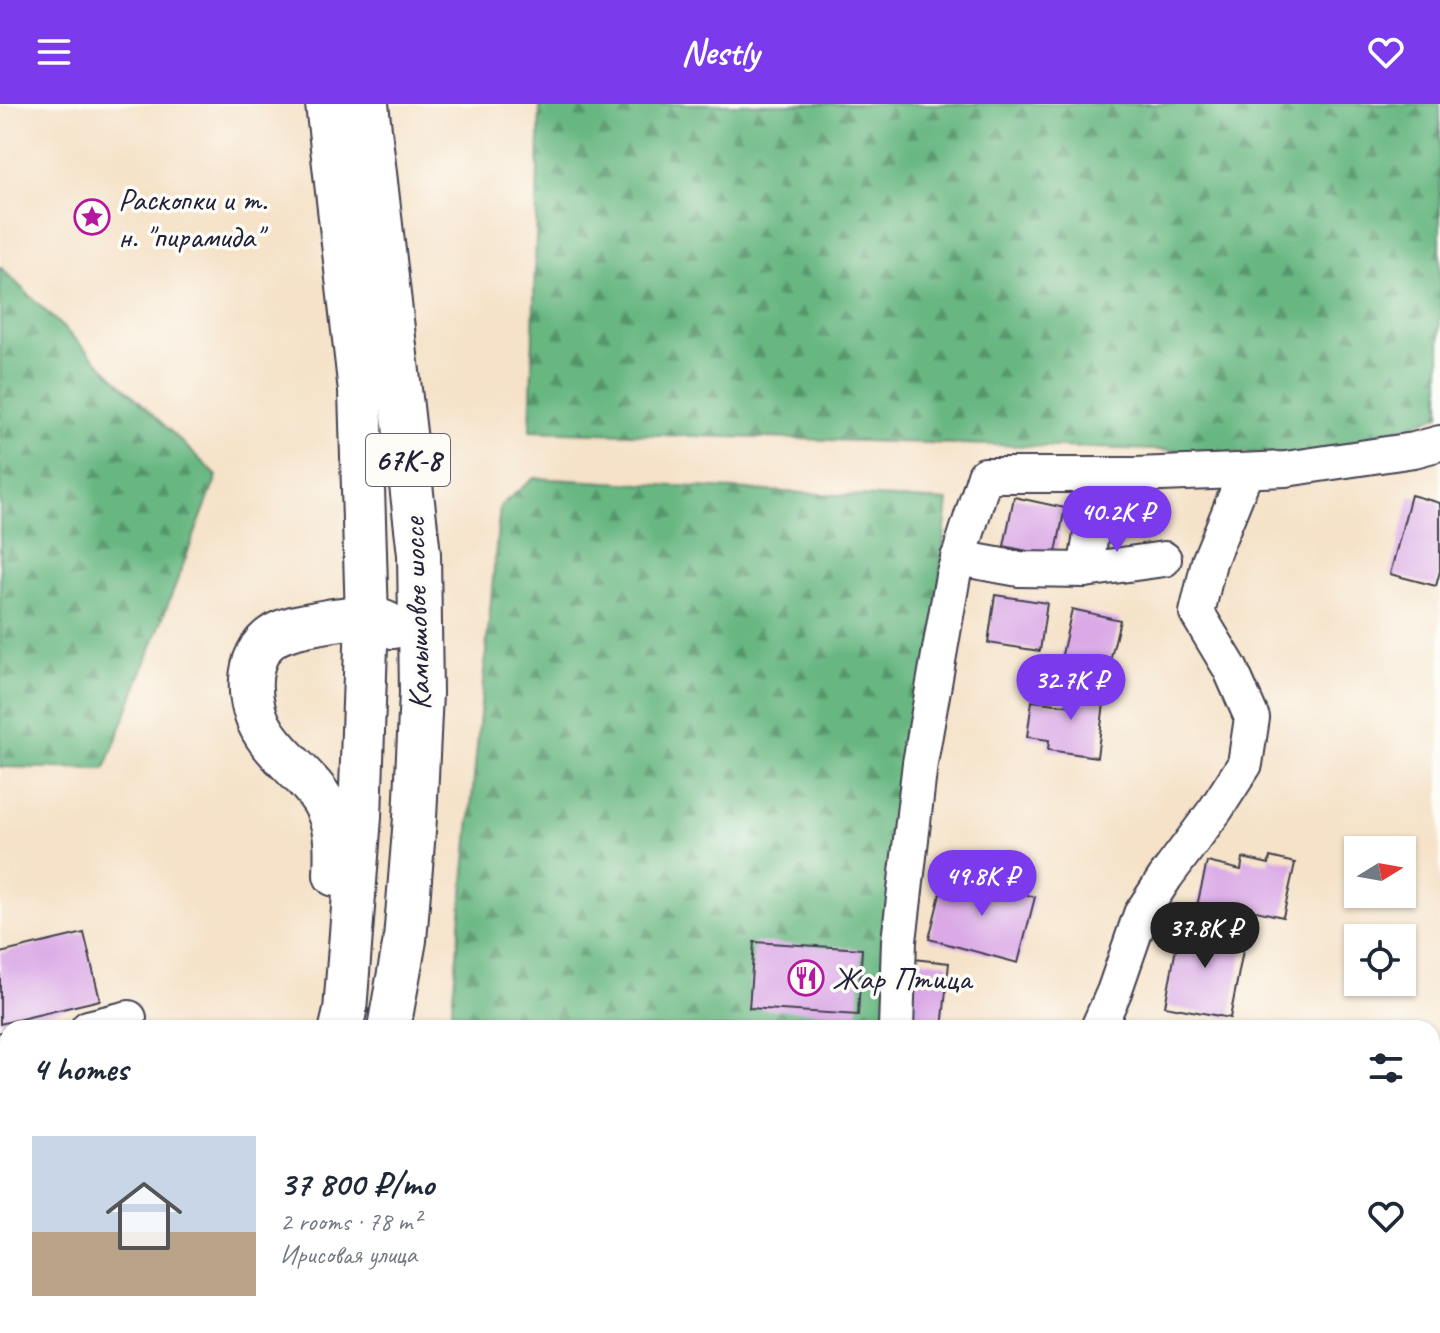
<!DOCTYPE html>
<meta charset="utf-8">
<style>
body{margin:0;font-family:Caveat,sans-serif;background:#f2f2f3;color:#1f2937;height:100vh;display:flex;flex-direction:column;font-size:30px;white-space:nowrap}
*{box-sizing:border-box;margin:0}
p{font-size:26px;color:#747a83}
.icon{flex:none;width:44px;height:44px;fill:none;stroke:currentColor;stroke-width:2;stroke-linecap:round;stroke-linejoin:round}
.map{position:relative;flex:1;overflow:hidden}
.drawer{position:absolute;left:0px;top:916px;width:1440px;height:314px;display:flex;flex-direction:column;background:#fff;border-radius:24px 24px 0 0;box-shadow:0 2px 6px #0004}
.drawer>*{flex:none}
.needle{width:52px;rotate:79deg}
.fabs{position:absolute;left:1344px;top:732px;display:grid;gap:16px}
.fabs a{display:grid;place-items:center;width:72px;height:72px;border-radius:0px;background:#fff;box-shadow:0 2px 6px #0004;font-size:40px}
.price{position:absolute;translate:-50% -68px;padding:0 18px;border-radius:28px;background:#7c3aed;color:#fff;font-size:26px;line-height:52px;filter:drop-shadow(0 2px 4px #0008)}
.price::after{content:'';position:absolute;left:50%;top:48px;width:24px;height:18px;margin-left:-12px;background:inherit;clip-path:polygon(0 0,100% 0,50% 100%)}
.price.current{background:#222;color:#fff}
ul{padding:0;list-style:none}
li{display:flex;align-items:center;gap:24px;height:200px;padding:0 32px}
li span{display:grid;place-items:center;flex:none;width:224px;height:160px;border-radius:0px;color:#555}
li>.icon{margin-inline-start:auto}
span .icon{width:96px;height:96px;fill:#fffc;stroke-width:1}
li b{font-size:34px}
h2{display:flex;justify-content:space-between;align-items:center;height:96px;padding:0 32px;font-size:34px}
header{display:flex;justify-content:space-between;align-items:center;height:104px;padding:0 32px;background:#7c3aed;color:#fff;font-size:36px;font-weight:700}
.map>svg:first-child{display:block}
.forest{fill:url(#forest-firs);stroke:#456c5e;stroke-width:2}
.building{fill:#daa9e6}
.lines{fill:none;stroke-linecap:round;stroke-linejoin:round}
.minor-casing{stroke:#423f50;stroke-width:38}
.major-casing{stroke:#423f50;stroke-width:46}
.minor{stroke:#fff;stroke-width:34}
.major{stroke:#fff;stroke-width:42}
.labels{text-anchor:middle;stroke-width:7;stroke-linejoin:round;paint-order:stroke}
.shield{fill:#fdfcf7;stroke:#646373;stroke-width:2}
.shield-label{font-size:30px;font-weight:bold;fill:#22223b}
.poi-label{font-size:32px;fill:#22223b;stroke:#fdfcf7;text-anchor:start}
.street-label{font-size:32px;fill:#22223b;stroke:#fdfcf7}
</style>
<header><svg class="icon" aria-label="menu" viewBox="0 0 24 24"><path d="M4 6h16M4 12h16M4 18h16"/></svg>Nestly<svg class="icon" aria-label="heart" viewBox="0 0 24 24"><path d="M12 20l-8-8c-3-5 5-10 8-4 3-6 11-1 8 4z"/></svg></header>
<div class="map">
<svg width="1440" height="1229" viewBox="0 0 1440 1229">
<defs>
<pattern id="forest-firs" width="22" height="20" patternUnits="userSpaceOnUse" patternTransform="scale(2)"><rect width="22" height="20" fill="#68b781"/><path d="M5 1l3.5 6h-7zM16 11l3.5 6h-7z" fill="#55946b"/></pattern>
</defs>
<rect width="100%" height="100%" fill="#fdfcf7"/>
<filter id="ink" filterUnits="userSpaceOnUse"><feTurbulence type="fractalNoise" baseFrequency=".0125" numOctaves="2"/><feDisplacementMap in="SourceGraphic" scale="16" xChannelSelector="R" yChannelSelector="G"/><feConvolveMatrix kernelMatrix="1 2 1 2 8 2 1 2 1" color-interpolation-filters="sRGB"/></filter>
<filter id="wash" filterUnits="userSpaceOnUse"><feTurbulence type="fractalNoise" baseFrequency=".006" numOctaves="4" result="noise"/><feDisplacementMap in="SourceGraphic" scale="32" xChannelSelector="R" yChannelSelector="G"/><feGaussianBlur stdDeviation="1.8" result="paint"/><feColorMatrix in="noise" values="0 0 0 0 0 0 0 0 0 0 0 0 0 0 0 0 0 1.4 0 .05"/><feComposite in="paint" operator="in"/></filter>
<g filter="url(#wash)">
<rect width="100%" height="100%" fill="#f5e2c8"/>
<g class="forest">
<path d="M540,0H1440V311L1322,351L530,327Z"/>
<path d="M0,163L217,372L105,665L0,663Z"/>
<path d="M534,374L948,397L926,606L888,924H450L500,402Z"/>
<path d="M405,1222H617L616,1229H404Z"/>
</g>
<g id="blocks">
<g class="building">
<path d="M1091,375L1144,387L1135,430L1082,418Z"/>
<path d="M1411,391L1440,399V467L1436,482L1390,470Z"/>
<path d="M1014,393L1065,404L1055,453L1004,442Z"/>
<path d="M995,491L1047,499L1040,547L988,539Z"/>
<path d="M1072,505L1120,516L1108,566L1061,555Z"/>
<path d="M1075,580L1106,584L1097,653L1048,646L1049,636L1027,633L1032,597L1072,602Z"/>
<path d="M1270,753L1295,759L1283,813L1233,802L1232,809L1197,802L1207,758L1241,766L1243,754L1269,760Z"/>
<path d="M945,770L1035,793L1018,859L929,835Z"/>
<path d="M1181,818L1246,831L1230,914L1165,902Z"/>
<path d="M84,829L100,896L0,920V849Z"/>
<path d="M754,838L862,845L858,911L749,904Z"/>
<path d="M913,855L949,859L942,924H906Z"/>
<path d="M791,1222H834L832,1229H790Z"/>
</g>
</g>
</g>
<g filter="url(#ink)">
<use href="#blocks" fill-opacity="0" stroke="#423f50" stroke-width="2"/>
<g class="lines">
<defs>
<g id="minor">
<path d="M958,454L1019,465L1085,466L1164,455"/>
<path d="M1085,466L1092,425"/>
<path d="M88,924L129,914"/>
<path d="M896,924L899,837L920,659L953,472L985,371H1136L1286,365L1414,346L1440,339"/>
<path d="M1098,924L1114,888L1141,810L1166,772L1216,705L1245,660L1252,614L1230,564L1197,509L1209,458L1246,367"/>
<path d="M0,947L8,945"/>
<path d="M0,1106L8,1112"/>
<path d="M1432,1207L1440,1203"/>
<path d="M1348,1222H1378"/>
<path d="M73,1229L77,1222"/>
<path d="M620,1229L621,1222"/>
<path d="M1046,1229L1048,1222"/>
</g>
<g id="major">
<path d="M327,0L360,287L367,514L360,713L345,907L341,924"/>
<path d="M367,0L419,450L421,589L415,714L405,836L389,924"/>
<path d="M335,771C336,748 337,727 327,705C315,677 282,657 265,630C246,602 243,550 275,531C289,523 306,521 322,518C344,514 373,509 393,523"/>
<path d="M274,1229L276,1222"/>
<path d="M331,1229L333,1222"/>
</g>
</defs>
<use href="#minor" class="minor-casing"/>
<use href="#major" class="major-casing"/>
<use href="#minor" class="minor"/>
<use href="#major" class="major"/>
</g>
</g>
<defs>
<symbol id="sight-ring" viewBox="-11 -11 22 22"><circle r="9.5" fill="#fdfcf7" stroke="#b5179e" stroke-width="1.5"/><path d="M0-6L1.8-2.2L6-1.7L2.9 1.2L3.7 5.4L0 3.3L-3.7 5.4L-2.9 1.2L-6-1.7L-1.8-2.2Z" fill="#b5179e"/></symbol>
<symbol id="restaurant-ring" viewBox="-11 -11 22 22"><circle r="9.5" fill="#fdfcf7" stroke="#b5179e" stroke-width="1.5"/><path d="M-5-6h1v4h1v-4h1v4h1v-4h1v5L-1.5 .5V6h-2V.5L-5-1ZM5-6V6H3V1.5H1.5Q1.5-4 5-6Z" fill="#b5179e"/></symbol>
</defs>
<g fill-rule="evenodd">
<use href="#sight-ring" x="72" y="93" width="40" height="40"/>
<use href="#restaurant-ring" x="786" y="854" width="40" height="40"/>
</g>
<g class="labels">
<rect class="shield" x="366" y="330" width="84" height="52" rx="6"/>
<g class="shield-label">
<text x="408" y="366">67К-8</text>
</g>
<g class="poi-label">
<text x="118" y="106">Раскопки и т.<tspan x="118" dy="37">н. "пирамида"</tspan></text>
<text x="832" y="885">Жар Птица</text>
</g>
<g class="street-label">
<text transform="translate(416 510) rotate(-92)" y="11">Камышовое шоссе</text>
</g>
</g>
</svg>
<div class="fabs">
<a><svg class="needle" viewBox="-14 -14 28 28"><path d="M0-13l5 13h-10z" fill="#e53935"/><path d="M0 13l5-13h-10z" fill="#747a83"/></svg></a>
<a><svg class="icon" aria-label="locate" viewBox="0 0 24 24"><circle cx="12" cy="12" r="6"/><path d="M12 2v4M12 18v4M2 12h4M18 12h4"/></svg></a>
</div>
<b class="price" style="left:1117px;top:450px">40.2K ₽</b>
<b class="price" style="left:1071px;top:618px">32.7K ₽</b>
<b class="price" style="left:982px;top:814px">49.8K ₽</b>
<b class="price current" style="left:1205px;top:866px">37.8K ₽</b>
<section class="drawer">
<h2>4 homes<svg class="icon" aria-label="filters" viewBox="0 0 24 24"><path d="M4 7h16M4 17h16"/><circle cx="9" cy="7" r="2"/><circle cx="15" cy="17" r="2"/></svg></h2>
<ul>
<li><span style="background:linear-gradient(#c9d6e8 60%,#b9a48a 0)"><svg class="icon" aria-label="home" viewBox="0 0 24 24"><path d="M3 11l9-7 9 7M6 9v11h12V9"/></svg></span><div><b>37 800 ₽/mo</b><p>2 rooms · 78 m²</p><p>Ирисовая улица</p></div><svg class="icon" aria-label="heart" viewBox="0 0 24 24"><path d="M12 20l-8-8c-3-5 5-10 8-4 3-6 11-1 8 4z"/></svg></li>
</ul>
</section>
</div>
